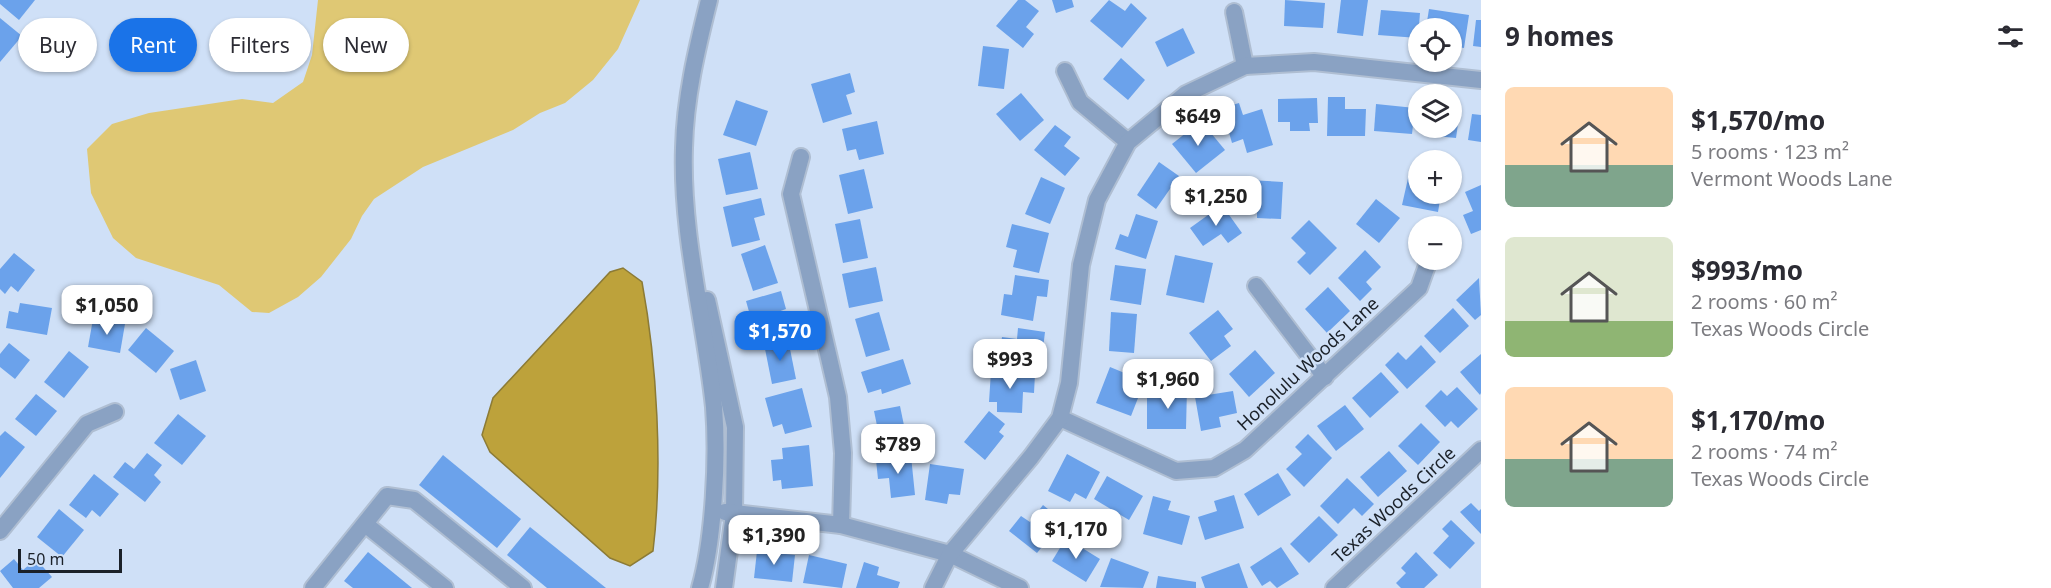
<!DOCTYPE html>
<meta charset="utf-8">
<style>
body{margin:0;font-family:"Noto Sans",sans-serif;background:#f7f7f7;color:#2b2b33;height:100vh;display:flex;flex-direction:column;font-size:22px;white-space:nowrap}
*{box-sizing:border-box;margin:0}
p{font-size:20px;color:#7c7c81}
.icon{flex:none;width:33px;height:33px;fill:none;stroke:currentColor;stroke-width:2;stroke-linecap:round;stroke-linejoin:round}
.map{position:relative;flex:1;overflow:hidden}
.panel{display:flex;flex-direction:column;background:#fff;width:570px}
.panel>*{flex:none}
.banner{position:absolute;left:18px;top:18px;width:570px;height:54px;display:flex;gap:12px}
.fabs{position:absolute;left:1408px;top:18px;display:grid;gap:12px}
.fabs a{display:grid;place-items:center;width:54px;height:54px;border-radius:50%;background:#fff;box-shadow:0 2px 4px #0004;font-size:30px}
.scale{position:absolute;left:18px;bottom:15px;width:104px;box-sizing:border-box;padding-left:6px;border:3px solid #1b2129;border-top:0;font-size:16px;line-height:21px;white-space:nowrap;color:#1b2129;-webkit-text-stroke:4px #cfe0f7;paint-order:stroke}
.price{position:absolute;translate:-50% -51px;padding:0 14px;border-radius:12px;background:#fff;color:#222;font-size:20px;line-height:39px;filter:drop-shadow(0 2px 3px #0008)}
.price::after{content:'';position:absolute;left:50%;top:36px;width:18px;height:14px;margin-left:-9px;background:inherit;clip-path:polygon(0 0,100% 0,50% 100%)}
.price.on{background:#1a73e8;color:#fff}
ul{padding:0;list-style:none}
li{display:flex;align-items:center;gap:18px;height:150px;padding:0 24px}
li span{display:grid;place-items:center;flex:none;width:168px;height:120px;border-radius:9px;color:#555}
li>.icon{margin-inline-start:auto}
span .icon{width:72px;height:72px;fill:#fffc;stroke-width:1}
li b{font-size:26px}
h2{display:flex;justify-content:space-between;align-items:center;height:72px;padding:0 24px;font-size:26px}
.chip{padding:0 21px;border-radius:27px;background:#fff;box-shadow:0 2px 4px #0004;font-size:21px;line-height:54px}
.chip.on{background:#1a73e8;color:#fff}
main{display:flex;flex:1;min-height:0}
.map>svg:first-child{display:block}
.green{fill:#dfc874}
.water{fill:#bda23b;stroke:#8c7b36;stroke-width:1.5}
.building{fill:#6ba2eb}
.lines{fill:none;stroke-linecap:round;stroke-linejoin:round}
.minor-casing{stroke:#afbed2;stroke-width:20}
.minor{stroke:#8aa2c3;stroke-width:16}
.labels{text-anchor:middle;stroke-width:5;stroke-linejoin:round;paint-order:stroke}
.street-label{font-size:18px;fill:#1b2129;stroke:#cfe0f7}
</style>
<main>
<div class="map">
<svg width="1481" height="588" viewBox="0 0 1481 588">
<rect width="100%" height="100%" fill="#cfe0f7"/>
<path class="green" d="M318,0H640L618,49L593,80L565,103L540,113L513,130L423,167L374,199L362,216L351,239L321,277L298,297L269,313L252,312L219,285L136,258L113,238L91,193L87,149L112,124L149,113L242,99L273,103L303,82L312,55Z"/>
<path class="water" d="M623,268L642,282C657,363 663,469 653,551L630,566L610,558L490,452L482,435L493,398L610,272Z"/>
<g class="building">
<path d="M0,0H35L19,20L0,4Z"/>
<path d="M1018,0H1025L1039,11L1026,27L1034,34L1023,48L996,26Z"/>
<path d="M1052,0H1072L1074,7L1056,13Z"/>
<path d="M1109,0L1125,11L1131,3L1147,18L1122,48L1090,21Z"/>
<path d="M1285,0L1325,3L1323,28L1284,26Z"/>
<path d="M1341,0H1368L1363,36L1337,33Z"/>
<path d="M1429,9L1469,15L1464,48L1452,46V28H1426Z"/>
<path d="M1381,10L1420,13L1418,38L1378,35Z"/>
<path d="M0,18L22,36L0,62Z"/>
<path d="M1476,20H1481V47L1473,46Z"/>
<path d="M1183,28L1195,53L1167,67L1155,42Z"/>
<path d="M983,46L1009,49L1004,89L978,86Z"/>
<path d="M1121,58L1145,80L1128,100L1103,79Z"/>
<path d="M850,73L855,92L846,95L852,114L823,123L811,84Z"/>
<path d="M1021,93L1044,120L1020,141L996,114Z"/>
<path d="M1328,97H1345V109H1366L1365,136H1327Z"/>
<path d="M1317,98L1318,123H1309L1310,131H1290V122H1278V99Z"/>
<path d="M736,100L768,111L756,146L723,135Z"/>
<path d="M1239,103L1243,115L1262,109L1273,145L1247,153L1243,139L1232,143L1222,108Z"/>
<path d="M1376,104L1415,108L1412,134L1374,131Z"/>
<path d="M1452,109L1460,110L1456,138L1425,135L1426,128H1452Z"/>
<path d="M1472,114L1481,115V142L1468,140Z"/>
<path d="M877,121L884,154L859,160L856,149L847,151L842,129Z"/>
<path d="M1201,121L1225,150L1196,173L1172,144Z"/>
<path d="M1055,125L1071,137L1064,146L1080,158L1065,176L1034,150Z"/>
<path d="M750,152L758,189L726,195L718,159Z"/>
<path d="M1159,162L1179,176L1156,209L1137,195Z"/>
<path d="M864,169L873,208L848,214L839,175Z"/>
<path d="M1409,174L1419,176V194H1441L1438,212L1402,205Z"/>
<path d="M1041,177L1065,188L1050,224L1025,214Z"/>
<path d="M1248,180L1283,182L1281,219L1257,218V210L1247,209Z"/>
<path d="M1481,185V230L1471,234L1463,215L1473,211L1465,192Z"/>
<path d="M761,198L765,215L754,218L760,240L732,247L723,207Z"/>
<path d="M1376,199L1400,218L1379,243L1356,224Z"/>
<path d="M1222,205L1242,233L1228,243L1221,234L1203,246L1190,228Z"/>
<path d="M1136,214L1158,221L1146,259L1115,249L1120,234L1128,237Z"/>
<path d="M860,219L868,258L843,263L835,224Z"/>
<path d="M1309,220L1337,248L1310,275L1297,262L1306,253L1291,238Z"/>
<path d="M1012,224L1049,233L1039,273L1013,267L1017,250L1006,247Z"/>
<path d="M765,245L778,283L753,291L741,254Z"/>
<path d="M1365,250L1381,267L1366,282L1372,289L1360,301L1338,278Z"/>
<path d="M14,253L35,270L18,292L11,286L5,294L0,289V269Z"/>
<path d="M1175,255L1213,263L1204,303L1166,295Z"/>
<path d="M1115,265L1146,269L1141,305L1110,300Z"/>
<path d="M876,267L883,301L849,308L842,274Z"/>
<path d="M1015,275L1049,280L1047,297L1037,296L1033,321L1001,315L1004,294L1012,295Z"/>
<path d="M1479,278L1481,315L1475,320L1456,300Z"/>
<path d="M1328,287L1350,311L1327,333L1305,309Z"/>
<path d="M781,291L786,309L775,313L781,333L757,340L746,301Z"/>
<path d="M20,303L52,308L47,335L6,328L9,311L18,313Z"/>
<path d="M1453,308L1469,326L1440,353L1424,336Z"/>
<path d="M1218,310L1233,329L1224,336L1231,346L1211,361L1189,333Z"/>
<path d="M879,312L890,350L866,357L855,319Z"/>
<path d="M1111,312L1137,314L1134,353L1109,351Z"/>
<path d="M93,319L125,324L120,353L88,347Z"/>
<path d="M146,328L174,351L156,373L128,350Z"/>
<path d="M1018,328L1045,332L1041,365L999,359L1002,337L1017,339Z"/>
<path d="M788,339L796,379L772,384L764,344Z"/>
<path d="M9,343L30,360L15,379L0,367V354Z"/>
<path d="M1421,345L1436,362L1407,389L1385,365L1398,352L1406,360Z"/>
<path d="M1255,350L1275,373L1249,397L1229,374Z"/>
<path d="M69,351L89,367L64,398L44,382Z"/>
<path d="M1481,354V393L1480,395L1460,372Z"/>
<path d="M903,359L911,384L882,394L881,389L868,393L861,372Z"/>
<path d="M196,360L206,391L180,400L170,369Z"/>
<path d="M1131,363L1149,370L1131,416L1096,403L1110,367L1127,374Z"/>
<path d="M991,371L1035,374L1034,393L1023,392L1022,413L997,412V402H989Z"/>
<path d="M1381,372L1399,392L1370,418L1352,398Z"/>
<path d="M1457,387L1478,409L1458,428L1451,421L1445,427L1425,406L1441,390L1447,396Z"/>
<path d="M802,388L812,427L785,434L782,424L773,427L765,398Z"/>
<path d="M1164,388H1187L1186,429H1147V398H1164Z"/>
<path d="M1233,391L1237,413L1219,417L1221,427L1201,431L1195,397Z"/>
<path d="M36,394L57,411L36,436L15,419Z"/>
<path d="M1345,405L1364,429L1336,451L1317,426Z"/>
<path d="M900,406L908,445L882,450L874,411Z"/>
<path d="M989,411L1005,424L999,432L1004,436L985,460L964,442Z"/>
<path d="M178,414L206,436L182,465L154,443Z"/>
<path d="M1421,423L1440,442L1418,465L1398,446Z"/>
<path d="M5,431L25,447L0,478V436Z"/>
<path d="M1308,434L1332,458L1304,487L1286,469L1302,454L1295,447Z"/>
<path d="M809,445L813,486L782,489L781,480L773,481L771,460L783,459L782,448Z"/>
<path d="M1389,451L1407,471L1378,497L1360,477Z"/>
<path d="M147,453L162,465L154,475L161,482L145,502L113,477L125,462L134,469Z"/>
<path d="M1067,454L1100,472L1086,499L1075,493L1070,502L1048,491Z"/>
<path d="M443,455L521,519L497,548L419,485Z"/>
<path d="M911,456L915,495L891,498L889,478L878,479L876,460Z"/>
<path d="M930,464L964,469L960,495L949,494L947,504L925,500Z"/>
<path d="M1278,473L1291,495L1258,516L1244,494Z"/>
<path d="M94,474L119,494L100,517L92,510L86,518L69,505Z"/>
<path d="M1107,476L1143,496L1129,520L1094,499Z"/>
<path d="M1347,478L1374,504L1362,516L1354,508L1338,524L1320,506Z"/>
<path d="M1234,495L1244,528L1205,540L1198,517L1217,511L1214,501Z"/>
<path d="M1153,496L1171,501L1168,510L1190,516L1182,545L1143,534Z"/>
<path d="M1471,503L1479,511L1481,509V534L1460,512Z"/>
<path d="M1043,505L1063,521L1037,553L1009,531L1021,516L1030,522Z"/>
<path d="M59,509L84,530L62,557L37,537Z"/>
<path d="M1319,516L1338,535L1309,563L1290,544Z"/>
<path d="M1451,520L1475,543L1450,569L1433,553L1449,536L1442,529Z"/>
<path d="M530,527L606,588H547L507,555Z"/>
<path d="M1066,538L1100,559L1086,582L1052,561Z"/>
<path d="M1281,547L1299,574L1277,588L1270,581L1262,586L1250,567Z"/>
<path d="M757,551L795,555L792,582L754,578Z"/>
<path d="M368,552L412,588H353L344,581Z"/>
<path d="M1416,552L1438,575L1424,588H1401L1396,583L1406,573L1401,568Z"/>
<path d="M809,555L847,564L842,588L803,583Z"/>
<path d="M1111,558L1149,572L1143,588L1100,587Z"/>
<path d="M14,559L23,570L36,559L52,577L39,588H13L0,571Z"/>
<path d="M864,562L879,567L877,575L900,582L898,588H856Z"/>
<path d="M1239,563L1248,588H1205L1201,577Z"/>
<path d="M1158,576L1196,582V588H1156Z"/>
</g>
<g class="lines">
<defs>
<g id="minor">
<path d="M1234,12L1245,66"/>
<path d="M1065,71L1080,102L1128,142"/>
<path d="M801,157L791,194L838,397L843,453L841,525"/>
<path d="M1256,286L1325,377"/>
<path d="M707,300L735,427L734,514L724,588"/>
<path d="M1060,418L1176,471L1214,468L1245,450L1419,288L1429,260"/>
<path d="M725,512L841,525L950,554L1020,588"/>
<path d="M365,524L445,588"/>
<path d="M0,531L87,424L115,412"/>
<path d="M313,588L387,496L414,500L523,588"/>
<path d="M700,588C714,539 718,457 714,407C705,321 681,235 684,148C685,98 697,48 709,0"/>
<path d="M933,588L950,554L1031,457L1060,418L1069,383L1081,265L1097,200L1128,142L1186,94L1245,66L1314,62L1481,80"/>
<path d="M1334,588L1481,450"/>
</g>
</defs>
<use href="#minor" class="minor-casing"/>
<use href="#minor" class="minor"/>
</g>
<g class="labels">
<g class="street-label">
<text transform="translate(1308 364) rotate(-43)" y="6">Honolulu Woods Lane</text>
<text transform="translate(1394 505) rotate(-43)" y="6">Texas Woods Circle</text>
</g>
</g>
</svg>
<div class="fabs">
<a><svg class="icon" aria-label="locate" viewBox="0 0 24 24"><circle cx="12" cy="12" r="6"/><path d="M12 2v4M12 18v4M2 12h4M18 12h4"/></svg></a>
<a><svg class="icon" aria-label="layers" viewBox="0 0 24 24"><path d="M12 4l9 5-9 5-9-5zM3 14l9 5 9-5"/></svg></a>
<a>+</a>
<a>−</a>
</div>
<div class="scale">50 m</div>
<b class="price" style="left:1198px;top:147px">$649</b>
<b class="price" style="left:1216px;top:227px">$1,250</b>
<b class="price" style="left:107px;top:336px">$1,050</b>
<b class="price on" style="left:780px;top:362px">$1,570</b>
<b class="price" style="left:1010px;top:390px">$993</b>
<b class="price" style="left:1168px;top:410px">$1,960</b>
<b class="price" style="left:898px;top:475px">$789</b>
<b class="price" style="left:1076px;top:560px">$1,170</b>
<b class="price" style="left:774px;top:566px">$1,390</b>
<div class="banner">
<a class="chip">Buy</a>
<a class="chip on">Rent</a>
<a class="chip">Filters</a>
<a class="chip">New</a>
</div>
</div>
<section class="panel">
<h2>9 homes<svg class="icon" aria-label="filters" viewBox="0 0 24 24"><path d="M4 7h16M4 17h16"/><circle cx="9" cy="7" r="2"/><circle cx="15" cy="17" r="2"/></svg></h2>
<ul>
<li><span style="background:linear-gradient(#ffd9b3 65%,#7fa58c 0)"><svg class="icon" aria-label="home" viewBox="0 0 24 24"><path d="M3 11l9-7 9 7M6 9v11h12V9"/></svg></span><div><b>$1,570/mo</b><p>5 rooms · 123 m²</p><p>Vermont Woods Lane</p></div></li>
<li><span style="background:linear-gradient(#dfe7d0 70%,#8fb573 0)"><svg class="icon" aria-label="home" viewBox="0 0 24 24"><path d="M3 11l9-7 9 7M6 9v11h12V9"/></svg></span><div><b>$993/mo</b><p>2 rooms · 60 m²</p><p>Texas Woods Circle</p></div></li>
<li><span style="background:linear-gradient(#ffd9b3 60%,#7fa58c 0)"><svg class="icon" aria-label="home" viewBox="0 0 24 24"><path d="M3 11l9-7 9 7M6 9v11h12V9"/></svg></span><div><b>$1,170/mo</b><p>2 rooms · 74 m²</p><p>Texas Woods Circle</p></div></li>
</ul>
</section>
</main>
